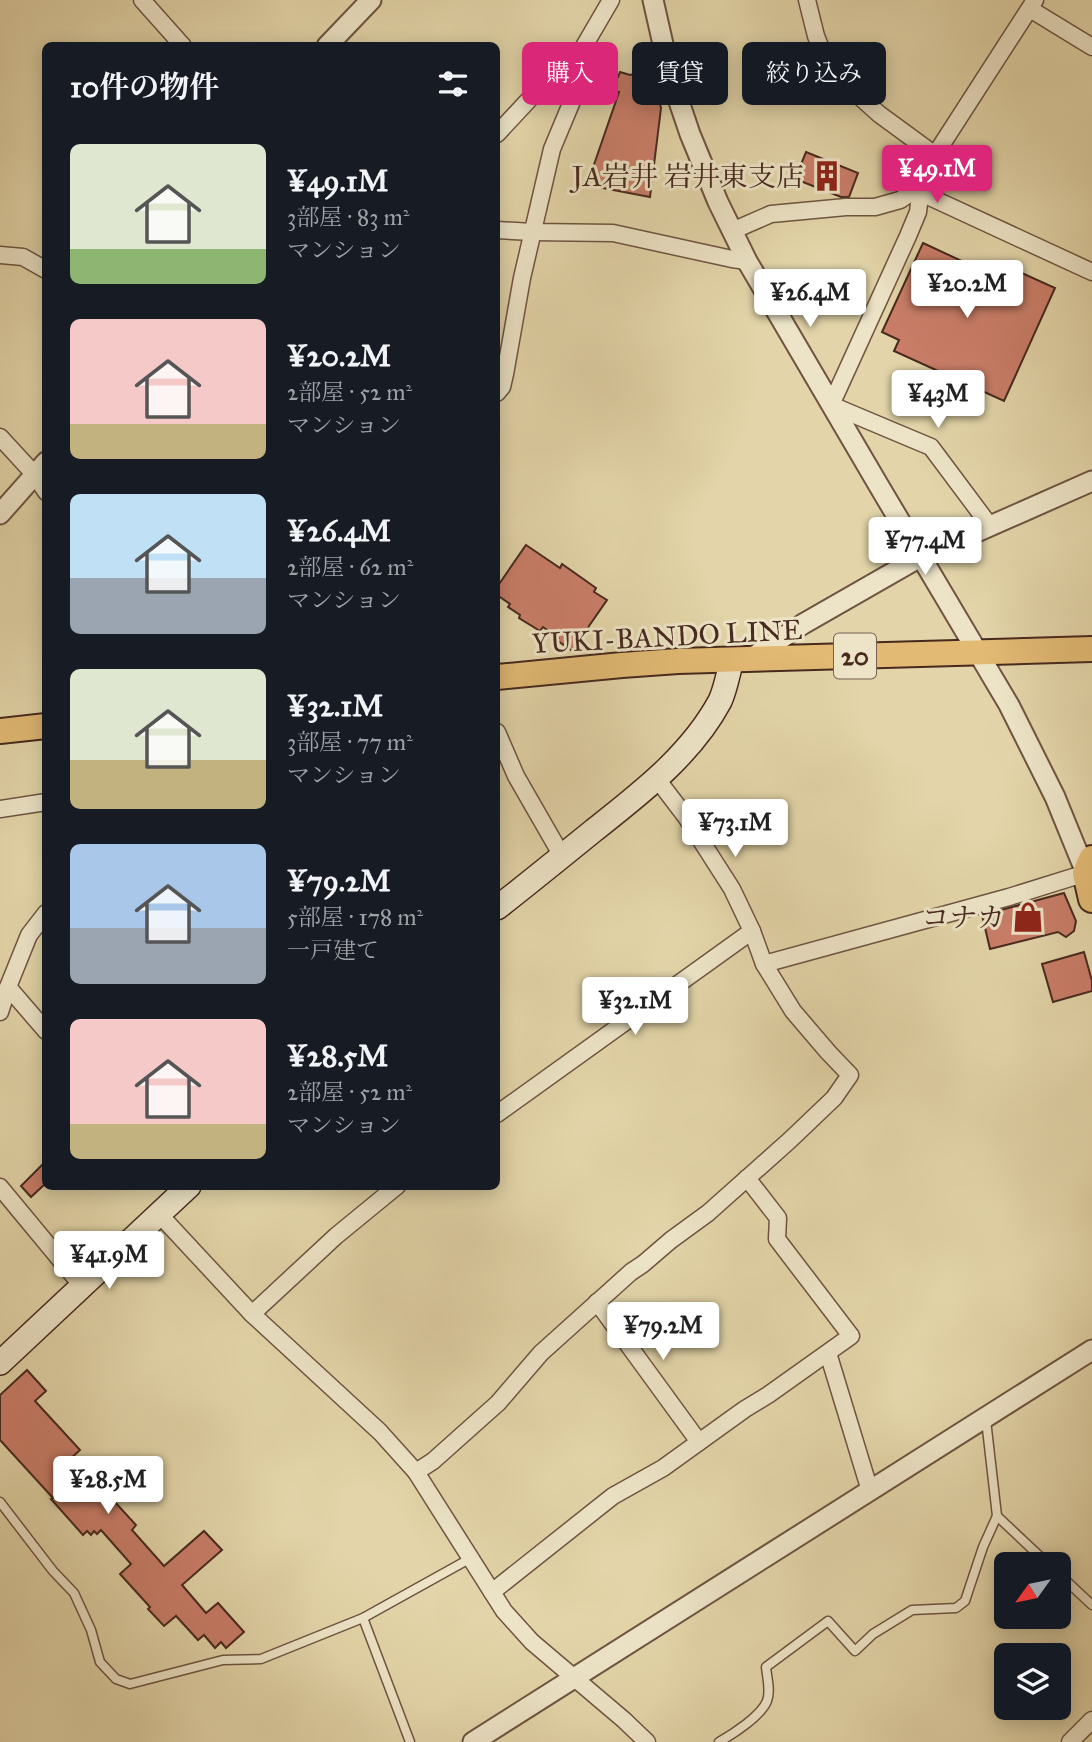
<!DOCTYPE html>
<html lang="ja">
<meta charset="utf-8">
<style>
body{margin:0;font-family:"IM FELL Great Primer","Noto Serif JP",serif;background:#242831;color:#f1f3f6;height:100vh;display:flex;flex-direction:column;font-size:26px;white-space:nowrap}
*{box-sizing:border-box;margin:0}
p{font-size:23px;color:#9ea1a6}
.icon{flex:none;width:38px;height:38px;fill:none;stroke:currentColor;stroke-width:2;stroke-linecap:round;stroke-linejoin:round}
.map{position:relative;flex:1;overflow:hidden}
.drawer{position:absolute;left:42px;top:42px;width:458px;height:1148px;display:flex;flex-direction:column;background:#171b24;border-radius:10px;box-shadow:0 4px 18px #0003}
.drawer>*{flex:none}
.guide{position:absolute;left:522px;top:42px;width:466px;height:63px;display:flex;gap:14px}
.needle{width:46px;rotate:237deg}
.fabs{position:absolute;left:994px;top:1552px;display:grid;gap:14px}
.fabs a{display:grid;place-items:center;width:77px;height:77px;border-radius:10px;background:#171b24;box-shadow:0 4px 18px #0003;font-size:35px}
.price{position:absolute;translate:-50% -60px;padding:0 16px;border-radius:7px;background:#fff;color:#222;font-size:23px;line-height:46px;filter:drop-shadow(0 2px 4px #0008)}
.price::after{content:'';position:absolute;left:50%;top:42px;width:21px;height:16px;margin-left:-10px;background:inherit;clip-path:polygon(0 0,100% 0,50% 100%)}
.price.selected{background:#db2777;color:#fff}
ul{padding:0;list-style:none}
li{display:flex;align-items:center;gap:21px;height:175px;padding:0 28px}
li span{display:grid;place-items:center;flex:none;width:196px;height:140px;border-radius:10px;color:#555}
li>.icon{margin-inline-start:auto}
span .icon{width:84px;height:84px;fill:#fffc;stroke-width:1}
li b{font-size:30px}
h2{display:flex;justify-content:space-between;align-items:center;height:84px;padding:0 28px;font-size:30px}
.tag{padding:0 24px;border-radius:10px;background:#171b24;box-shadow:0 4px 18px #0003;font-size:24px;line-height:63px}
.tag.selected{background:#db2777;color:#fff}
.map>svg:first-child{display:block}
.building{fill:#ca7e69;stroke:#47291e;stroke-width:2}
.lines{fill:none;stroke-linecap:round;stroke-linejoin:round}
.service-casing{stroke:#6e5441;stroke-width:11}
.minor-casing{stroke:#6e5441;stroke-width:19}
.tertiary-casing{stroke:#6e5441;stroke-width:23}
.secondary-casing{stroke:#47291e;stroke-width:26}
.primary-casing{stroke:#47291e;stroke-width:28}
.trunk-casing{stroke:#47291e;stroke-width:30}
.service{stroke:#ede4c7;stroke-width:8}
.minor{stroke:#ede4c7;stroke-width:16}
.tertiary{stroke:#ede4c7;stroke-width:19}
.secondary{stroke:#ede4c7;stroke-width:23}
.primary{stroke:#e2ba74;stroke-width:24}
.trunk{stroke:#e2ba74;stroke-width:26}
.labels{text-anchor:middle;stroke-width:6;stroke-linejoin:round;paint-order:stroke}
.shield{fill:#ede4c7;stroke:#796151;stroke-width:2}
.shield-label{font-size:26px;font-weight:bold;fill:#47291e}
.poi-label{font-size:28px;fill:#47291e;stroke:#ede4c7;text-anchor:end}
.street-label{font-size:28px;fill:#47291e;stroke:#ede4c7}
</style>
<div class="map">
<svg width="1092" height="1742" viewBox="0 0 1092 1742">
<rect width="100%" height="100%" fill="#e3d5a9"/>
<filter id="stains"><feTurbulence type="fractalNoise" baseFrequency=".00286" numOctaves="4"/><feColorMatrix values="0 0 0 0 .2 0 0 0 0 .09 0 0 0 0 .02 0 0 0 .5 -.17"/></filter>
<radialGradient id="worn" r=".72"><stop offset=".6" stop-color="#630" stop-opacity="0"/><stop offset="1" stop-color="#630" stop-opacity=".3"/></radialGradient>
<g class="building">
<path d="M651,69L661,108L650,197L587,185L619,92L604,86L608,74L618,77L620,72L630,75Z"/>
<path d="M806,152L858,173L849,197H841L795,179Z"/>
<path d="M923,243L996,277L1002,264L1055,288L1004,401L894,351L899,340L882,332Z"/>
<path d="M526,545L560,568L562,564L596,588L594,592L607,600L589,626L574,652L558,641L559,638L543,627L540,631L519,618L520,615L508,607L510,604L497,595V587Z"/>
<path d="M1064,893L1076,921L1074,931L1066,937L1058,932L990,949L982,915Z"/>
<path d="M1084,952L1092,981V991L1053,1002L1042,964Z"/>
<path d="M46,1161V1183L31,1197L21,1186Z"/>
<path d="M27,1370L46,1391L35,1401L80,1450L69,1460L110,1506L115,1502L136,1525L132,1530L164,1566L204,1531L222,1550L182,1585L206,1613L218,1603L244,1632L226,1648L221,1642L215,1648L204,1635L198,1640L176,1616L164,1626L148,1609L150,1607L120,1574L131,1564L101,1530L97,1534L94,1531L91,1535L87,1531L83,1535L51,1499L53,1498L0,1440V1395Z"/>
</g>
<g class="lines">
<defs>
<g id="service">
<path d="M0,1502L53,1571L74,1593L91,1630L100,1662L116,1679L130,1684L223,1660L261,1659L363,1618"/>
<path d="M997,1516L1048,1564"/>
<path d="M1059,1574L1092,1605"/>
<path d="M410,1742L363,1618L471,1558"/>
<path d="M719,1742C733,1734 761,1716 767,1701C771,1691 767,1678 766,1667L828,1621L855,1651L873,1634L912,1610L956,1608L965,1601L983,1547L997,1516L986,1420"/>
</g>
<g id="minor">
<path d="M142,0L183,46"/>
<path d="M807,0L816,36L825,59L837,76L879,114L935,155"/>
<path d="M1030,9L1092,47"/>
<path d="M497,134L550,77L582,53"/>
<path d="M497,230L532,232L613,233L732,259L747,261"/>
<path d="M732,231L771,214L846,207H875L900,200L909,194L921,193L1092,272"/>
<path d="M0,255L23,257L46,270"/>
<path d="M497,393L502,387L505,374L522,278L552,149L575,94L583,48L611,0"/>
<path d="M0,437L35,475L46,492"/>
<path d="M990,526L931,447L831,405L908,236L918,212L922,179L935,155L1035,0"/>
<path d="M497,732L516,776L562,856"/>
<path d="M0,809L46,802"/>
<path d="M764,964L1009,897L1086,873"/>
<path d="M8,987L46,1031"/>
<path d="M0,1012L8,987L29,935L46,913"/>
<path d="M497,1114L752,931"/>
<path d="M0,1187L82,1286"/>
<path d="M159,1214L252,1314L380,1432L416,1472L504,1611L532,1642L624,1720L647,1742"/>
<path d="M597,1302L699,1442"/>
<path d="M252,1314L336,1236L397,1186"/>
<path d="M828,1353L870,1491"/>
<path d="M416,1472L433,1461L498,1403L541,1353L631,1272L643,1264L671,1240L708,1213L790,1140L834,1098L850,1075L828,1052L793,1011L764,964L752,931L732,889L686,817L657,779"/>
<path d="M492,1592L613,1496L663,1468L745,1409L768,1395L851,1336L777,1239L778,1218L747,1178"/>
<path d="M1070,1742L1092,1720"/>
</g>
<g id="tertiary">
<path d="M653,0L670,75L690,134L718,202L747,261L879,486L1009,705L1055,797L1086,873"/>
<path d="M327,46L371,0"/>
<path d="M0,514L46,462"/>
<path d="M750,659L803,624L920,557L1092,481"/>
<path d="M473,1742L1092,1350"/>
</g>
<g id="secondary">
<path d="M497,908C529,883 561,857 593,831C641,793 691,755 720,701C726,688 728,673 732,660"/>
<path d="M0,1363L189,1186"/>
</g>
<g id="primary">
<path d="M497,677L622,665L678,661L1092,649"/>
<path d="M0,731L46,726"/>
</g>
<path id="trunk" d="M1092,859L1086,873L1092,899"/>
</defs>
<use href="#service" class="service-casing"/>
<use href="#minor" class="minor-casing"/>
<use href="#tertiary" class="tertiary-casing"/>
<use href="#secondary" class="secondary-casing"/>
<use href="#primary" class="primary-casing"/>
<use href="#trunk" class="trunk-casing"/>
<use href="#service" class="service"/>
<use href="#minor" class="minor"/>
<use href="#tertiary" class="tertiary"/>
<use href="#secondary" class="secondary"/>
<use href="#primary" class="primary"/>
<use href="#trunk" class="trunk"/>
</g>
<defs>
<symbol id="building-bare" viewBox="-9 -9 18 18"><path d="M-4-6H4V6H1V3H-1V6H-4ZM-2.5-4.3h1.7v1.8h-1.7ZM.8-4.3h1.7v1.8H.8ZM-2.5-1h1.7V.8h-1.7ZM.8-1h1.7V.8H.8Z" fill="#8f2418" stroke="#ede4c7" stroke-width="2.5" paint-order="stroke"/></symbol>
<symbol id="shop-bare" viewBox="-9 -9 18 18"><path d="M-5-2.5h2.3a2.7 3.5 0 0 1 5.4 0H5L5.5 6h-11ZM-1.5-2.5h3a1.5 2.3 0 0 0-3 0Z" fill="#8f2418" stroke="#ede4c7" stroke-width="2.5" paint-order="stroke"/></symbol>
</defs>
<g fill-rule="evenodd">
<use href="#building-bare" x="805" y="154" width="44" height="44"/>
<use href="#shop-bare" x="1006" y="895" width="44" height="44"/>
</g>
<g class="labels">
<rect class="shield" x="834" y="633.5" width="42" height="45" rx="5"/>
<g class="shield-label">
<text x="855" y="665">20</text>
</g>
<g class="poi-label">
<text x="804" y="186">JA岩井 岩井東支店</text>
<text x="1005" y="927">コナカ</text>
</g>
<g class="street-label">
<text transform="translate(667 636) rotate(-3)" y="10">YUKI-BANDO LINE</text>
</g>
</g>
<rect width="100%" height="100%" filter="url(#stains)"/>
<rect width="100%" height="100%" fill="url(#worn)"/>
</svg>
<div class="fabs">
<a><svg class="needle" viewBox="-14 -14 28 28"><path d="M0-13l5 13h-10z" fill="#e53935"/><path d="M0 13l5-13h-10z" fill="#9ea1a6"/></svg></a>
<a><svg class="icon" aria-label="layers" viewBox="0 0 24 24"><path d="M12 4l9 5-9 5-9-5zM3 14l9 5 9-5"/></svg></a>
</div>
<b class="price selected" style="left:937px;top:205px">¥49.1M</b>
<b class="price" style="left:967px;top:320px">¥20.2M</b>
<b class="price" style="left:810px;top:329px">¥26.4M</b>
<b class="price" style="left:938px;top:430px">¥43M</b>
<b class="price" style="left:925px;top:577px">¥77.4M</b>
<b class="price" style="left:735px;top:859px">¥73.1M</b>
<b class="price" style="left:635px;top:1037px">¥32.1M</b>
<b class="price" style="left:109px;top:1291px">¥41.9M</b>
<b class="price" style="left:663px;top:1362px">¥79.2M</b>
<b class="price" style="left:108px;top:1516px">¥28.5M</b>
<div class="guide">
<a class="tag selected">購入</a>
<a class="tag">賃貸</a>
<a class="tag">絞り込み</a>
</div>
<section class="drawer">
<h2>10件の物件<svg class="icon" aria-label="filters" viewBox="0 0 24 24"><path d="M4 7h16M4 17h16"/><circle cx="9" cy="7" r="2"/><circle cx="15" cy="17" r="2"/></svg></h2>
<ul>
<li><span style="background:linear-gradient(#dfe7d0 75%,#8fb573 0)"><svg class="icon" aria-label="home" viewBox="0 0 24 24"><path d="M3 11l9-7 9 7M6 9v11h12V9"/></svg></span><div><b>¥49.1M</b><p>3部屋 · 83 m²</p><p>マンション</p></div></li>
<li><span style="background:linear-gradient(#f6c9c9 75%,#c2b280 0)"><svg class="icon" aria-label="home" viewBox="0 0 24 24"><path d="M3 11l9-7 9 7M6 9v11h12V9"/></svg></span><div><b>¥20.2M</b><p>2部屋 · 52 m²</p><p>マンション</p></div></li>
<li><span style="background:linear-gradient(#bfe0f5 60%,#9aa5b1 0)"><svg class="icon" aria-label="home" viewBox="0 0 24 24"><path d="M3 11l9-7 9 7M6 9v11h12V9"/></svg></span><div><b>¥26.4M</b><p>2部屋 · 62 m²</p><p>マンション</p></div></li>
<li><span style="background:linear-gradient(#dfe7d0 65%,#c2b280 0)"><svg class="icon" aria-label="home" viewBox="0 0 24 24"><path d="M3 11l9-7 9 7M6 9v11h12V9"/></svg></span><div><b>¥32.1M</b><p>3部屋 · 77 m²</p><p>マンション</p></div></li>
<li><span style="background:linear-gradient(#a9c7e8 60%,#9aa5b1 0)"><svg class="icon" aria-label="home" viewBox="0 0 24 24"><path d="M3 11l9-7 9 7M6 9v11h12V9"/></svg></span><div><b>¥79.2M</b><p>5部屋 · 178 m²</p><p>一戸建て</p></div></li>
<li><span style="background:linear-gradient(#f6c9c9 75%,#c2b280 0)"><svg class="icon" aria-label="home" viewBox="0 0 24 24"><path d="M3 11l9-7 9 7M6 9v11h12V9"/></svg></span><div><b>¥28.5M</b><p>2部屋 · 52 m²</p><p>マンション</p></div></li>
</ul>
</section>
</div>
